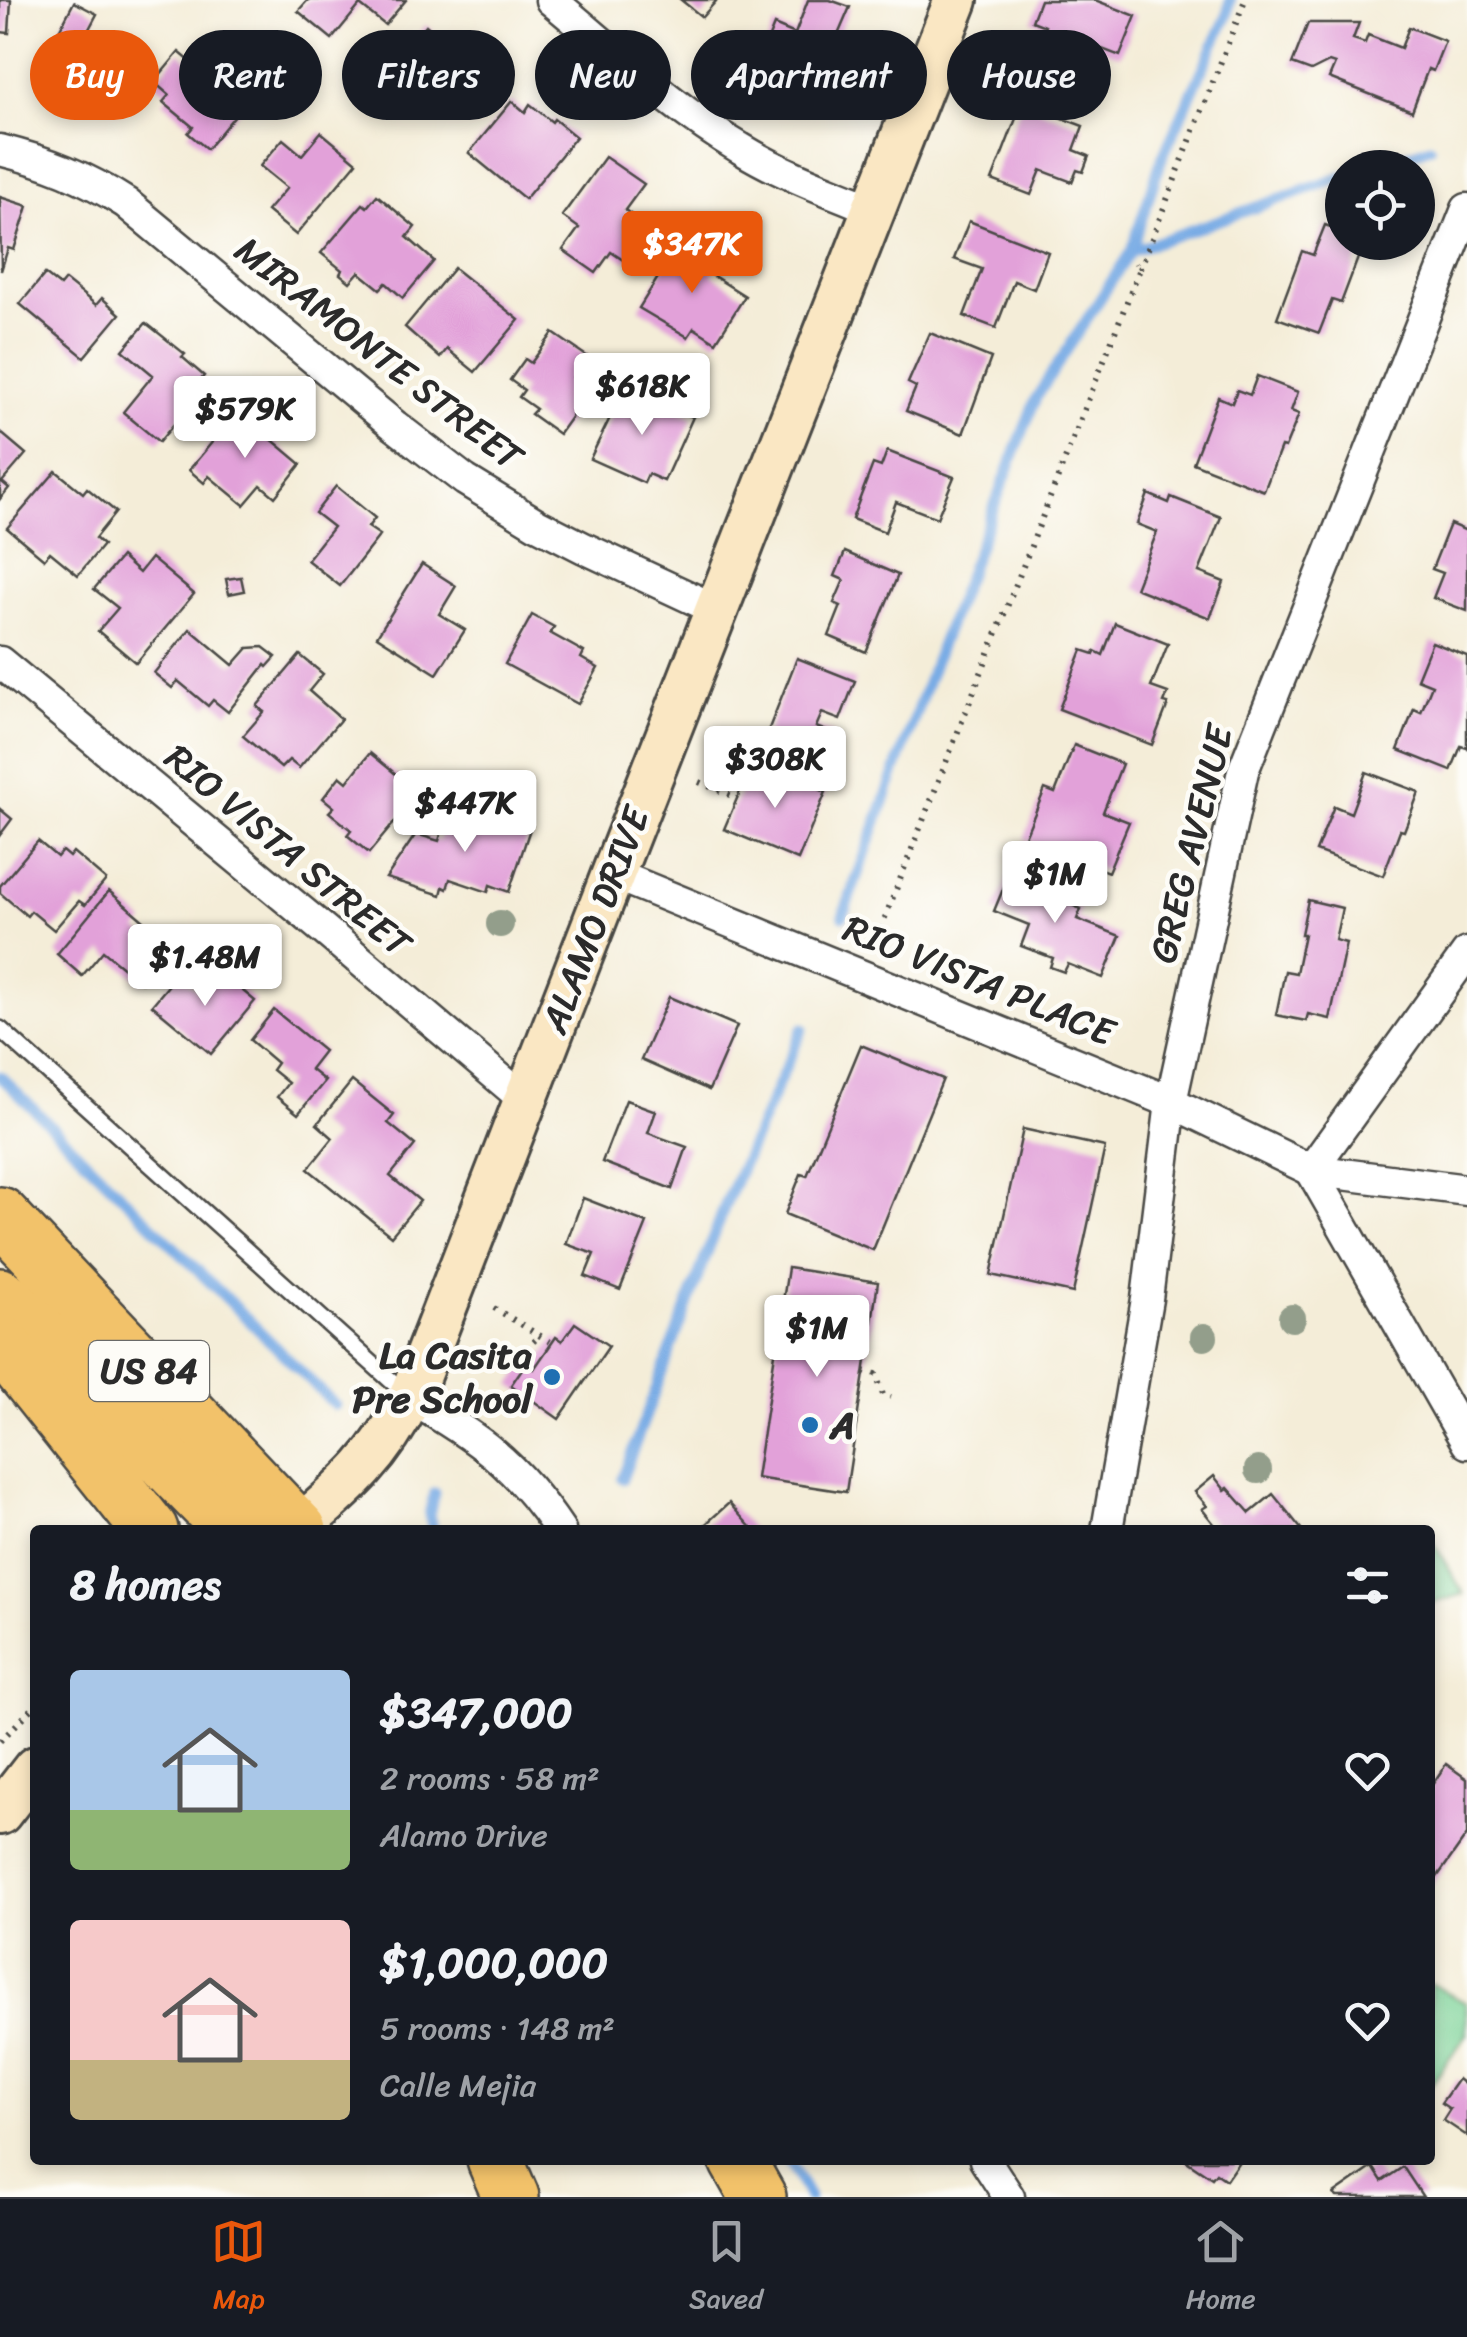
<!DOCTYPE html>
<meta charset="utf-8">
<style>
body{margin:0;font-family:Sriracha,sans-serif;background:#20242c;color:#f1f3f6;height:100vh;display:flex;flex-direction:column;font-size:38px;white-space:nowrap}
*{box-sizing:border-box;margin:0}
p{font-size:32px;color:#9ea1a6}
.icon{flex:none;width:55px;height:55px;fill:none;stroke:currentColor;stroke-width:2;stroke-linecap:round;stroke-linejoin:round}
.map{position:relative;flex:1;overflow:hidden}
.side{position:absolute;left:30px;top:1525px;width:1405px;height:640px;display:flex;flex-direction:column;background:#171b24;border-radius:10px;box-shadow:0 5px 15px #0003}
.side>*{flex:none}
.hud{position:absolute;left:30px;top:30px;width:1408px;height:90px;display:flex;gap:20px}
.tools{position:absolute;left:1325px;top:150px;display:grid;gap:20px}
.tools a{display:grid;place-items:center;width:110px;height:110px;border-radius:50%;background:#171b24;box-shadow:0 5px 15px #0003;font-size:50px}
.price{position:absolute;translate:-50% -85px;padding:0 22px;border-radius:10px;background:#fff;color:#222;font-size:32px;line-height:65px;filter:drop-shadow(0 2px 5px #0008)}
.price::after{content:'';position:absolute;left:50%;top:60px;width:30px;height:22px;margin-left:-15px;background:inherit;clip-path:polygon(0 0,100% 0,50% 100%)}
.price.active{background:#ea580c;color:#fff}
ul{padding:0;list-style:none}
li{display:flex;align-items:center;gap:30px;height:250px;padding:0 40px}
li span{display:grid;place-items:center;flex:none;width:280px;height:200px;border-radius:10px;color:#555}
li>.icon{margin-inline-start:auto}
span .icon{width:120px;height:120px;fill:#fffc;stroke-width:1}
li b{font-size:42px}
h2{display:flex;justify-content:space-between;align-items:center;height:120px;padding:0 40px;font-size:42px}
.chip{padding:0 35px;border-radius:45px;background:#171b24;box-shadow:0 5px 15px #0003;font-size:35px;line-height:90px}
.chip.active{background:#ea580c;color:#fff}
.menu{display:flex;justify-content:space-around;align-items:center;height:140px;border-top:2px solid #363941;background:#171b24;font-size:28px;color:#9ea1a6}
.menu a{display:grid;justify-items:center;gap:5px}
.menu .active{color:#ea580c}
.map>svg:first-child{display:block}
.green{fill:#7cd398;stroke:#547f62;stroke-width:2.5}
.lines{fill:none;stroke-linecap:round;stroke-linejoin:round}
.stream{stroke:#79ace5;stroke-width:11}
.building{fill:#e2a1d9}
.lane-casing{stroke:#494845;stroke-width:20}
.street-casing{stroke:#494845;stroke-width:35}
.secondary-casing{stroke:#494845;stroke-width:48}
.highway-casing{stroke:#494845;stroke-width:60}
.path{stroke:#494845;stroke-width:6;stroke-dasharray:2.5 8;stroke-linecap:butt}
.lane{stroke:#fff;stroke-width:15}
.street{stroke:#fff;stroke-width:30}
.secondary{stroke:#fae7c3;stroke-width:42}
.highway{stroke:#f2c26a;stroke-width:55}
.tree{fill:#939e8b}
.poi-dot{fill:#1f6fb2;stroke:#fdfcf7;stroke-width:4}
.labels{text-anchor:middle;stroke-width:9;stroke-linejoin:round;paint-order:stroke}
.shield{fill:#fdfcf7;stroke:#6a6a68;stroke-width:2.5}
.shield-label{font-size:35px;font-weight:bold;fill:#2b2b2b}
.street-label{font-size:38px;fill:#2b2b2b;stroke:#fdfcf7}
.poi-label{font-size:38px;font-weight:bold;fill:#2b2b2b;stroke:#fdfcf7;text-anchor:end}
</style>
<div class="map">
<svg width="1467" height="2197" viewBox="0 0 1467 2197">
<rect width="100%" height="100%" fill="#fdfcf7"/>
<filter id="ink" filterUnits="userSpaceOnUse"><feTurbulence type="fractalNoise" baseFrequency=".01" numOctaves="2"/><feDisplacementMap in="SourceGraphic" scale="20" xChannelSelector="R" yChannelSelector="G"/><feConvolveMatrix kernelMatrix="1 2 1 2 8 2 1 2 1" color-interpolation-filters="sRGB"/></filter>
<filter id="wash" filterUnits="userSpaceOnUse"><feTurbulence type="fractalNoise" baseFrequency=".0048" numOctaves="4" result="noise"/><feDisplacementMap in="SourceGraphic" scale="40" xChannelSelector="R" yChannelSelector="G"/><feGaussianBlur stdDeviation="2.25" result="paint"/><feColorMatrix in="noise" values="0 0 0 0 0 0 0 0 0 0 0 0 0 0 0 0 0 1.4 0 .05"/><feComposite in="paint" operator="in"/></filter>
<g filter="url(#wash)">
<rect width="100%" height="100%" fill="#f4edd8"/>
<g class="green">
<path d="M1430,1537L1464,1594L1430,1604Z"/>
<path d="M1430,1983L1466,2003L1467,2034L1430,2086Z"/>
</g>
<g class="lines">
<g class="stream">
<path d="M1371,168L1430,147"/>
<path d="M1131,251L1162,158L1227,16L1230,0"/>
<path d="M843,916L941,644L1036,398L1131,251L1342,177"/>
<path d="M0,1076L335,1405"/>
<path d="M622,1479L727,1200L803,1028"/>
<path d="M433,1530L429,1515L434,1493"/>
<path d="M788,2160L809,2197"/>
</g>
</g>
<g id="blocks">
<g class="building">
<path d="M0,0H11L9,33L0,32Z"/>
<path d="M308,0H406L385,25L360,5L332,39L298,11Z"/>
<path d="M681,0H717L702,17Z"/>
<path d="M808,0H830L850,7L835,42L844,45L834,71L816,64L813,71L789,62L786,67L761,57L774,25L795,34Z"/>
<path d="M1040,0H1095L1136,16L1120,56L1079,40L1067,71L1033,58L1045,26L1032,21Z"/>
<path d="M74,2L97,14L89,29L140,56L120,93L47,54Z"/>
<path d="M1308,23H1359L1353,39L1365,43L1368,35L1401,48L1409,27L1445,41L1433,71L1428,69L1412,111L1329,78L1335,64L1329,62L1311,71L1292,64Z"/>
<path d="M426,25L444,41L449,35L480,60L485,54L503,69L469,111L400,57Z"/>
<path d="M215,47L234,63L230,68L256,90L207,149L188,133L193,127L163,102L169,95L154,82L179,52L197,67Z"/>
<path d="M512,101L525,112L530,104L552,122L554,119L576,137L525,199L469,153Z"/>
<path d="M1022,103L1083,126L1074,150L1089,156L1083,172L1077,170L1072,182L1041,170L1031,195L992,180Z"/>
<path d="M321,132L357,162L296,235L267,211L287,188L260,166L283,139L302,155Z"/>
<path d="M605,157L644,184L625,210L649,228L626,262L611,252L596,273L563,250L579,228L562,216Z"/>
<path d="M377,195L415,227L407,237L434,261L403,298L386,283L380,289L359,272L350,282L340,274L342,270L321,253L363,204L367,207Z"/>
<path d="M0,197L28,206L14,250L8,248L1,271Z"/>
<path d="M969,221L1048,252L1034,289L1014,281L996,328L964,316L982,269L954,259Z"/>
<path d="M1325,225L1342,231V242H1364L1341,303L1332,300L1319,333L1277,318L1302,251L1313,255Z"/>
<path d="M680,242L718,265L712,275L745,296L716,342L694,328L688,337L639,308Z"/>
<path d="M454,268L519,320L475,372L447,349L440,358L405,327Z"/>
<path d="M45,274L60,286L65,280L96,305L102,298L120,314L84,357L20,304Z"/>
<path d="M146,323L185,354L182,357L204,376L199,382L211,391L191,416L185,411L159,442L123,412L153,375L123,350Z"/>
<path d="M553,333L588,357L573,377L595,392L583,409L579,406L559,434L531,414L536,409L519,397L524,390L510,380L525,359L531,363Z"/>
<path d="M930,333L991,358L963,434L906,411L916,387L908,383Z"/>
<path d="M1257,376L1298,392L1291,411L1299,414L1285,448L1281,447L1264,491L1193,463L1218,397L1232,403L1237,390L1250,395Z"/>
<path d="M623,391L650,403L652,400L693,417L664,481L648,474L644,483L590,459Z"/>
<path d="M238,411L301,464L275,497L261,485L244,505L209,476L204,483L189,470Z"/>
<path d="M0,432L26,454L2,482L9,488L0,499Z"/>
<path d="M887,451L954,477L937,518L896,502L885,532L852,519L873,464L881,467Z"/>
<path d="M56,471L83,493L87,488L116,512L95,538L103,545L78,575L50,552L44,559L7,528Z"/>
<path d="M336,486L375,518L368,527L380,535L340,586L307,560L333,527L315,513Z"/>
<path d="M1148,494L1169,503L1171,497L1221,517L1199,572L1224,582L1210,618L1135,588L1157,532L1137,524Z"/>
<path d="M1450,524L1467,531V611L1433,598L1443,573L1432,569Z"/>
<path d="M845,552L898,575L866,652L829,636L841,606L834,603L844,580L835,576Z"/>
<path d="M121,557L139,573L151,558L194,594L136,663L98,631L118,608L94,589Z"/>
<path d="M422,564L456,586L439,614L465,630L437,674L377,636Z"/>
<path d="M241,577L244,591L229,594L226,579Z"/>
<path d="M532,615L554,627L550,633L584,652L581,658L598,668L578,704L505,664Z"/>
<path d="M1115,623L1168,644L1151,687L1168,693L1164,703L1168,704L1152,745L1059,709L1082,650L1094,654L1095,651L1103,655Z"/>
<path d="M190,629L233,665L248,648L263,647L276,657L267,667L265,665L228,712L213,700L208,706L178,681L172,688L154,673Z"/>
<path d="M1432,642L1467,656V748L1461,746L1451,771L1398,750L1414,709L1421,712L1432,685L1417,679Z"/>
<path d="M300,655L323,674L309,691L341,719L299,768L289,760L281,768L243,736L264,712L257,706Z"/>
<path d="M797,658L855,681L840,720L822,713L816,727L834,734L824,759L766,736Z"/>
<path d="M1074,745L1122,764L1103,812L1129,822L1108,872L1024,839L1045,789L1055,793Z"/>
<path d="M370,753L419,793L369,853L347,835L351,830L329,812L334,807L323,798L340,776L347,782Z"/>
<path d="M753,761L826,792L798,860L724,829Z"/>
<path d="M1366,772L1419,792L1404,831L1400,830L1383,876L1316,851L1334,806L1351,813Z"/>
<path d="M472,806L531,826L509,892L490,885L488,892L450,879L447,889L443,887L441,895L386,878L416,834L439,841L443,827L462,834Z"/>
<path d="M0,809L12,819L0,835Z"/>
<path d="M38,841L57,857L62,851L69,857L73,852L106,880L85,905L79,901L54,930L31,911L27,916L0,893V886Z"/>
<path d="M1012,867L1048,881L1043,893L1081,909L1077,919L1120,936L1103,978L1068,964L1064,972L1050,967L1053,958L1021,946L1029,925L994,911Z"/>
<path d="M109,891L145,922L138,930L167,954L142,983L103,951L82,976L57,954Z"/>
<path d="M1308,900L1342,908L1335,940L1346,943L1330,1019L1308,1014L1306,1021L1276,1015L1285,971L1296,973L1304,934H1301Z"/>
<path d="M219,971L255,1001L211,1054L152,1005L178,974L201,993Z"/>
<path d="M669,997L737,1026L709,1090L641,1060Z"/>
<path d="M274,1010L324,1051L310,1069L325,1081L298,1114L277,1097L288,1083L272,1070L277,1063L250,1040Z"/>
<path d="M861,1045L943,1079L873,1250L785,1214L801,1174L807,1176Z"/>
<path d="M352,1081L394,1115L388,1123L415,1145L390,1176L420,1201L391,1236L308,1169L333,1138L317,1124Z"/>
<path d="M626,1100L656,1111L648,1133L687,1147L672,1189L602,1162Z"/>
<path d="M1023,1129L1105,1147L1073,1293L991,1275Z"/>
<path d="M583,1198L647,1223L620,1290L585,1276L594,1254L566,1244Z"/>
<path d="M788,1268L878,1282L846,1492L756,1478Z"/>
<path d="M575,1323L609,1346L559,1419L511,1385L526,1363L534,1369L556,1337L562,1341Z"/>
<path d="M1214,1476L1225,1490L1228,1488L1250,1513L1273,1494L1302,1530H1219L1202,1509L1207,1506L1195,1492Z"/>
<path d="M729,1503L753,1530H699Z"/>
<path d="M1446,1764L1467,1779V1835L1430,1887V1788Z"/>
<path d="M1458,2079L1464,2084L1467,2080V2136L1443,2120L1450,2109L1441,2103Z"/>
<path d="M1185,2160H1240L1226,2180L1216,2173L1212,2178Z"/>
<path d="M1373,2167L1382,2181L1403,2167L1423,2197H1337L1334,2194Z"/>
</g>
</g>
</g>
<g filter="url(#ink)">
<use href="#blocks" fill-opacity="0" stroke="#494845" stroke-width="2.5"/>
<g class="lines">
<defs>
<path id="lane" d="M0,1029L406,1394"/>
<g id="street">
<path d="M551,0C612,50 672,108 740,148C782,174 829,191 874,209"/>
<path d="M0,150C48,162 84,176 126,203L395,426L465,480L537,524L584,548L717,610"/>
<path d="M0,662L323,929L525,1100"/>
<path d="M613,874L1171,1102L1311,1170L1467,1190"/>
<path d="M1311,1170L1467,1443"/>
<path d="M1311,1170L1467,953"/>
<path d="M410,1398C479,1438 515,1463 560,1530"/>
<path d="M1107,1530L1147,1299L1171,1102L1243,771L1467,209"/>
<path d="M985,2160L1009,2197"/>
</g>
<g id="secondary">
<path d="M296,1530C347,1486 379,1460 410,1398L613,874L956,0"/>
<path d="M0,1813L35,1768"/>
</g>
<g id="highway">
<path d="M0,1215L299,1530"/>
<path d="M0,1296L9,1302L212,1509L298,1529"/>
<path d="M0,1342L150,1530"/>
<path d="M495,2160L511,2197"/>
<path d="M737,2160L758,2197"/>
</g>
</defs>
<use href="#lane" class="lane-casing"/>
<use href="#street" class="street-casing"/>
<use href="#secondary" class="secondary-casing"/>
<use href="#highway" class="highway-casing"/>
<g class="path">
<path d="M1140,269L1245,0"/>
<path d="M699,782L737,798"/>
<path d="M877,938L1139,271L1136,263"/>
<path d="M494,1308L552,1343"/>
<path d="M518,1356L539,1336"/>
<path d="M864,1371L876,1374L883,1395L891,1397"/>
<path d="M0,1741L35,1706"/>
</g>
<use href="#lane" class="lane"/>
<use href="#street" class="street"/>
<use href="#secondary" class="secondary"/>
<use href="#highway" class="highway"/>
</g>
<g class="tree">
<circle cx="500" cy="924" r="14"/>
<circle cx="1292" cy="1318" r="14"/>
<circle cx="1204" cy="1337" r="14"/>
<circle cx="1258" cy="1470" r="14"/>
</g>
</g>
<g class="poi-dot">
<circle cx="552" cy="1377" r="10"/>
<circle cx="810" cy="1425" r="10"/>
</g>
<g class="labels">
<rect class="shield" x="89" y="1341" width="120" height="60" rx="8"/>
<g class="shield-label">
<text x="149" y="1383">US 84</text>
</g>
<g class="street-label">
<text transform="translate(379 353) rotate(38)" y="13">MIRAMONTE STREET</text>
<text transform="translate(1191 844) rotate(-76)" y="13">GREG AVENUE</text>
<text transform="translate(288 850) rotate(40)" y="13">RIO VISTA STREET</text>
<text transform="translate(595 920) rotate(-69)" y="13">ALAMO DRIVE</text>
<text transform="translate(979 980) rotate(22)" y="13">RIO VISTA PLACE</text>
</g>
<g class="poi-label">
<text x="532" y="1368">La Casita<tspan x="532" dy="44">Pre School</tspan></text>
<text x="830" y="1438" text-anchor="start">A</text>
</g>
</g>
</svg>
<div class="tools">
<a><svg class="icon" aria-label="locate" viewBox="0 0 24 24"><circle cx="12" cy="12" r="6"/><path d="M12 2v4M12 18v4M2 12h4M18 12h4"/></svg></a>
</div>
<b class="price active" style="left:692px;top:296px">$347K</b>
<b class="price" style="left:642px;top:438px">$618K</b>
<b class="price" style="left:245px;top:461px">$579K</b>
<b class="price" style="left:775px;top:811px">$308K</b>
<b class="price" style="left:465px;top:855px">$447K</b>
<b class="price" style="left:1055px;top:926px">$1M</b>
<b class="price" style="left:205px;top:1009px">$1.48M</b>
<b class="price" style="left:817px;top:1380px">$1M</b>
<div class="hud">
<a class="chip active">Buy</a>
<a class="chip">Rent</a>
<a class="chip">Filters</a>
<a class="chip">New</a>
<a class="chip">Apartment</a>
<a class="chip">House</a>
</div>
<section class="side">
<h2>8 homes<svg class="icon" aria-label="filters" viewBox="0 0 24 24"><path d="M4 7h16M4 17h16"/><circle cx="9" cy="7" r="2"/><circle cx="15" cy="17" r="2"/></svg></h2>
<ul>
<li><span style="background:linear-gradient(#a9c7e8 70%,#8fb573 0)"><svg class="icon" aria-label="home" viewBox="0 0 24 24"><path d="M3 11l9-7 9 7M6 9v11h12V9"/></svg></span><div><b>$347,000</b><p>2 rooms · 58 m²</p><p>Alamo Drive</p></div><svg class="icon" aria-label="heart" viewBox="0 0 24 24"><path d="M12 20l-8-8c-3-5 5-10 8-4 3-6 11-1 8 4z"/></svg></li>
<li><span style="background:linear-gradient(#f6c9c9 70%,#c2b280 0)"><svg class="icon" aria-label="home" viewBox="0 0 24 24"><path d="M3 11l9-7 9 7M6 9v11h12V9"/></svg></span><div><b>$1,000,000</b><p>5 rooms · 148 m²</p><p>Calle Mejia</p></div><svg class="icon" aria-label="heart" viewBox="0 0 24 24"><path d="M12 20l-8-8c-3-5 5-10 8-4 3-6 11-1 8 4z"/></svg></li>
</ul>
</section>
</div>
<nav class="menu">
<a class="active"><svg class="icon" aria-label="map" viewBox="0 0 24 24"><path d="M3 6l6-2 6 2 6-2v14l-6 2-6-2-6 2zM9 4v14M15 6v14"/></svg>Map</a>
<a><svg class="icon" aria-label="saved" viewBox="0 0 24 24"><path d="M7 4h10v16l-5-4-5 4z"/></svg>Saved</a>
<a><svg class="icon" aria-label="home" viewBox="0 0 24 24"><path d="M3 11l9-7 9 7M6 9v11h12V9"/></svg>Home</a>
</nav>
